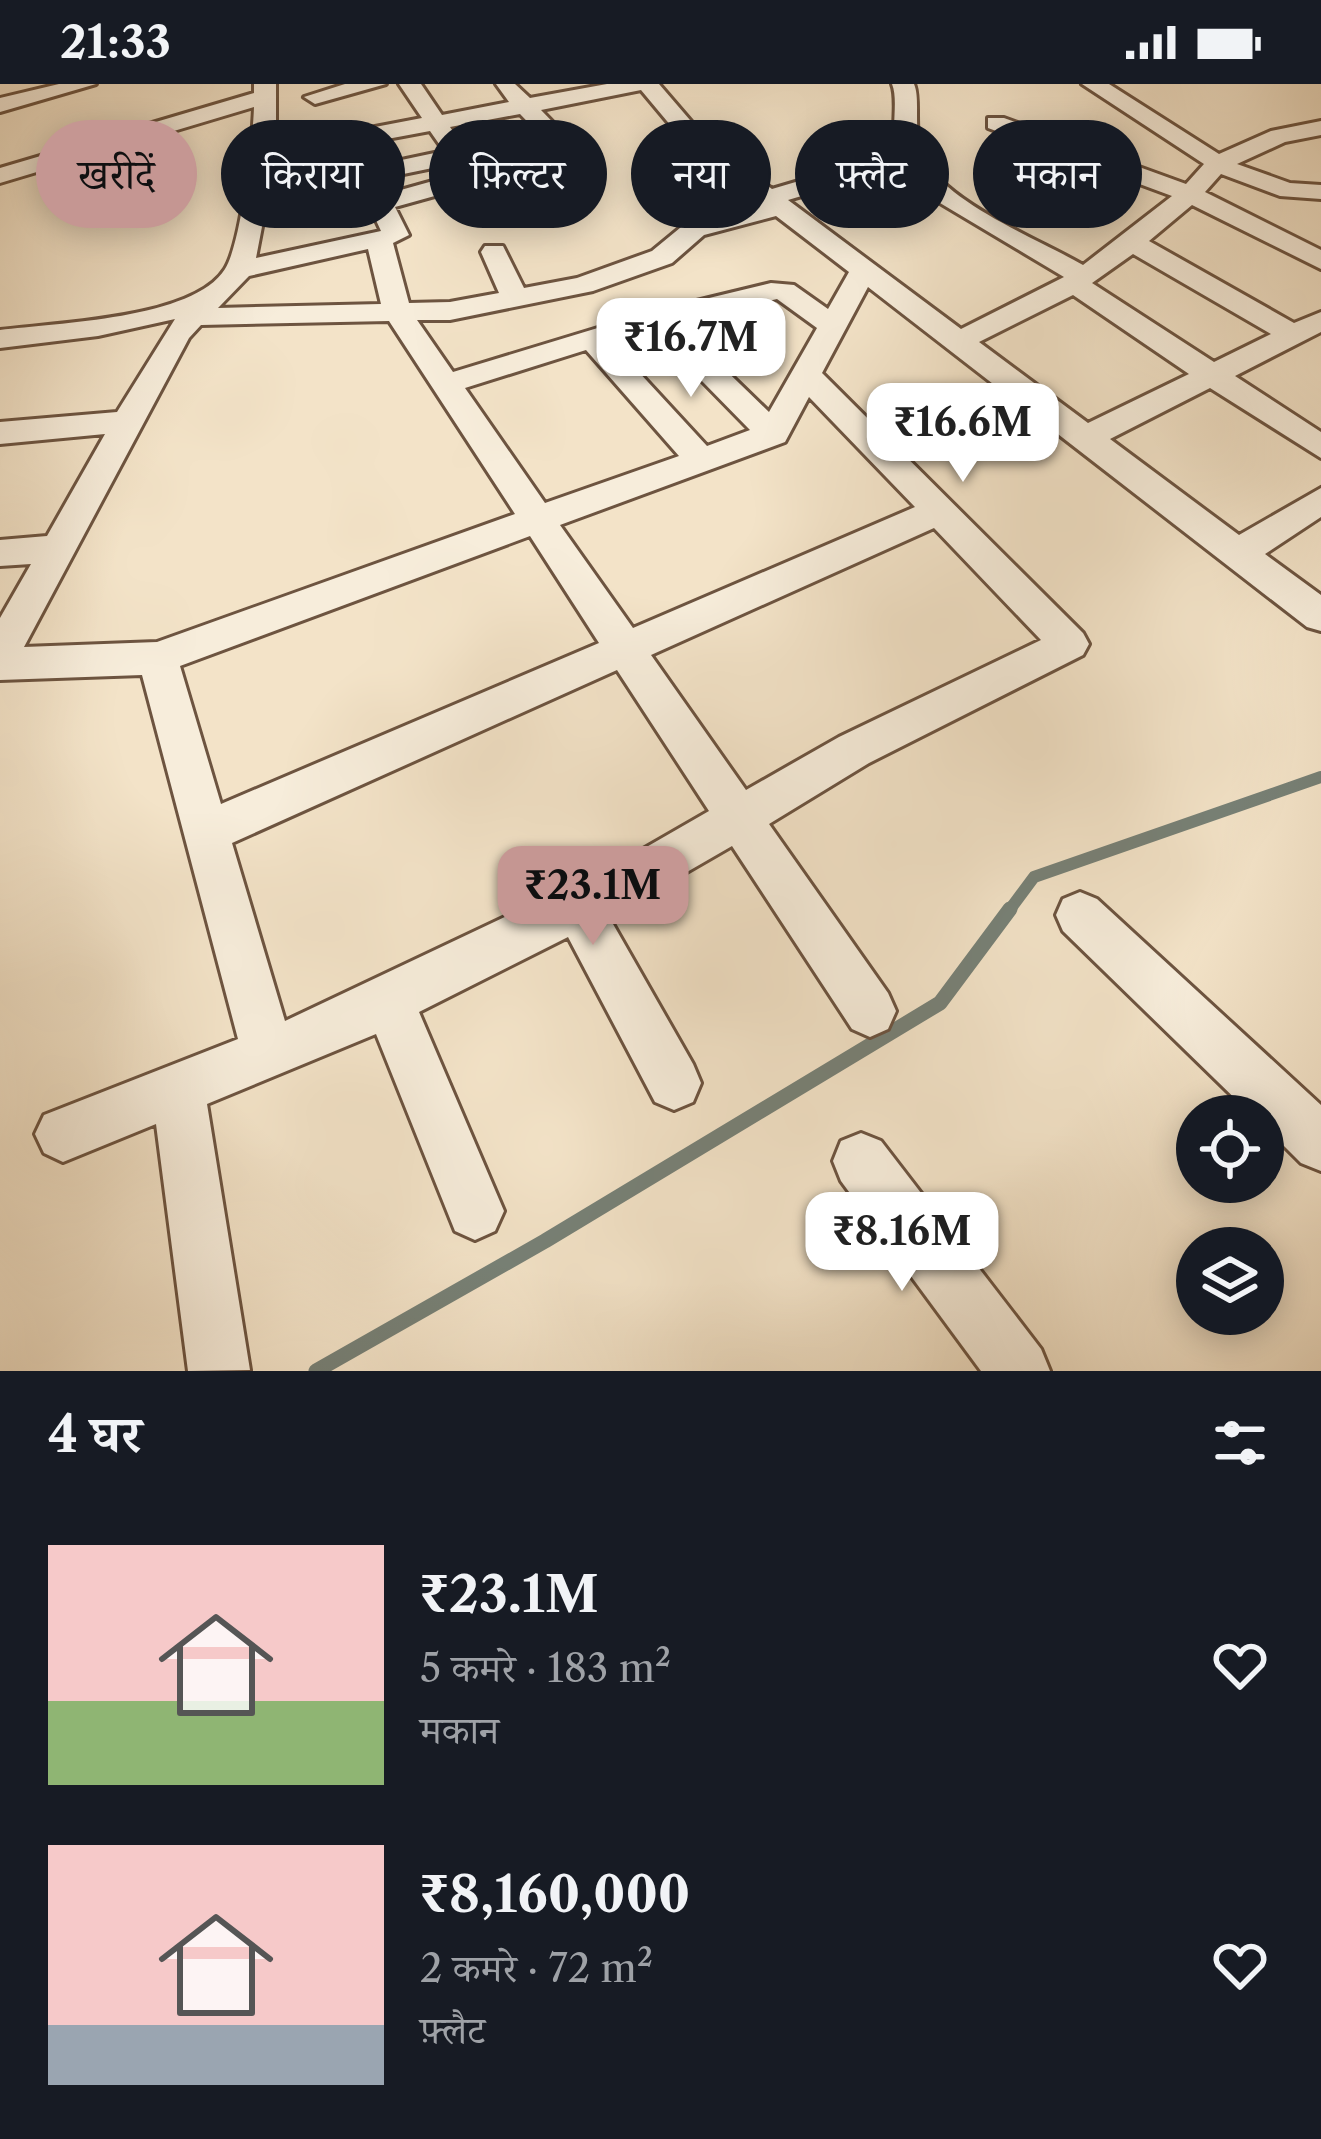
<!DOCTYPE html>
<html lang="hi">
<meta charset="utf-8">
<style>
body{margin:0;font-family:"Libre Caslon Text","Noto Serif Devanagari",serif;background:#242831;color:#f1f3f6;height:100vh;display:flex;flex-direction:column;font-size:45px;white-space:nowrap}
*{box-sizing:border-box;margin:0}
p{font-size:39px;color:#9ea1a6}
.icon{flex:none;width:66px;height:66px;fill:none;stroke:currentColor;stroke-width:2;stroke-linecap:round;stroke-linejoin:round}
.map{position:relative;height:1287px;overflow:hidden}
.details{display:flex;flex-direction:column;background:#171b24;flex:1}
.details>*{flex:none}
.banner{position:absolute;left:36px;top:36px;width:1251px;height:108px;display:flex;gap:24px}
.controls{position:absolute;left:1176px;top:1011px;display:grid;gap:24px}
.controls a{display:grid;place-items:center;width:108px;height:108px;border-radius:50%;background:#171b24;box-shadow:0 6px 30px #0003;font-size:60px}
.price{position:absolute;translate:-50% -102px;padding:0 27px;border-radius:24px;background:#fff;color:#222;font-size:39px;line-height:78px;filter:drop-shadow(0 3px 6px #0008)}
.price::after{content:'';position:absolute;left:50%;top:72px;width:36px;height:27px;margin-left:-18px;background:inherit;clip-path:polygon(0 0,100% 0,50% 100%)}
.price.selected{background:#c59692;color:#111}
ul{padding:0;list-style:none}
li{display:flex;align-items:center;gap:36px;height:300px;padding:0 48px}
li span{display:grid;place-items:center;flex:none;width:336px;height:240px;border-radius:0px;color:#555}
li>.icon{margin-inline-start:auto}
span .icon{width:144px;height:144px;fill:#fffc;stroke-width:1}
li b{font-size:51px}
h2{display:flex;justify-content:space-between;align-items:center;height:144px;padding:0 48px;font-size:51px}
.chip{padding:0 42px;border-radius:54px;background:#171b24;box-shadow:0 6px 30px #0003;font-size:42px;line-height:108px}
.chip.selected{background:#c59692;color:#111}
.status{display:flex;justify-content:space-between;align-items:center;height:84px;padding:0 60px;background:#171b24;direction:ltr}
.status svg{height:33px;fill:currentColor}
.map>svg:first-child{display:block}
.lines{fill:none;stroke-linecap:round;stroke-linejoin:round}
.stream-far1{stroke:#778177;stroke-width:12}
.stream{stroke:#778177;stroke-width:15}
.minor-casing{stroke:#6d5440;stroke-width:6}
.minor{fill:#f7eddb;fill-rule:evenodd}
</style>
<div class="status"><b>21:33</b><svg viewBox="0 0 49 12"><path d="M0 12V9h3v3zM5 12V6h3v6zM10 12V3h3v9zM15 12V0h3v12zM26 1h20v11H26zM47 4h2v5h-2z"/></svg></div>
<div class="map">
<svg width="1321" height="1287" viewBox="0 0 1321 1287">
<rect width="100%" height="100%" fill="#f3e3c8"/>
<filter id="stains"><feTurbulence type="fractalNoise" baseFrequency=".00167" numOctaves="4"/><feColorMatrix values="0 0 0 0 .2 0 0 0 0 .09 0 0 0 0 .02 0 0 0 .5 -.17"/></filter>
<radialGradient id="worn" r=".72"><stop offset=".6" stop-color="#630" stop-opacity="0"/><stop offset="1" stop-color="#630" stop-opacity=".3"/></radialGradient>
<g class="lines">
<path class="stream-far1" d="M1008,828L1034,793L1321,693"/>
<path class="stream" d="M316,1287L545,1157L940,919L1010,825"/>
<defs>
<g id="minor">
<path d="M59,0H96L0,28V14Z"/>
<path d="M254,0H276V72L268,110L340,89L444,67L430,47L328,66L316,59L328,52L422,34L399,0H421L442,31L509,18L496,0H515L530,14L607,0H659L708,57L772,105L897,68C890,45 899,17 892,0H914C921,16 912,46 923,72C943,118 1040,156 1083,181L1172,112L988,44V34H1004L1186,100L1204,80L1082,0H1109L1219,70L1271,47L1321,37V51L1285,58L1237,80L1290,99L1321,101V115L1280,112L1221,90L1205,108L1321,166V185L1192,121L1149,157L1294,239L1321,228V248L1235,292L1321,348V374L1210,304L1110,355L1239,451L1321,404V433L1265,470L1321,511V547L1307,543L868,203L822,289L1083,549L1089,560L1083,571L869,679L769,740L888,909L896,927L888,945L870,953L852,945L732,762L609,833L693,980L701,999L693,1018L674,1026L655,1018L568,853L419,928L504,1127L495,1147L475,1156L455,1147L376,950L207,1020L250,1286L188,1287L156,1040L63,1078L44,1069L35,1050L44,1031L238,955L142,591L0,596V534L31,480L0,482V456L47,452L105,350L0,360V338L117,328L175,235L98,252L0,264V246C56,239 194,235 225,185C241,160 253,56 254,23L0,99V84L254,9ZM641,6L692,67L761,120L686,139L652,167L577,194L524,204L503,162H485L481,168L499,209L450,218L409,219L393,159L409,151L395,123L467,103L486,131H504L508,126L488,97L565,75L571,57L541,26ZM520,30L547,58L546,66L479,84L450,43ZM452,80L458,90L372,114L368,119L381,147L256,174L265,127L345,102ZM903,82L940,119L1064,193L961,245L788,116ZM776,132L849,188L828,225L794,201L771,199L647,229L453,288L417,236H450L593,207L672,179L704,151ZM368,165L381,220L218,224L249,192ZM1133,170L1271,250L1214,278L1092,199ZM1073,211L1189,290L1088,339L979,258ZM777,215L817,244L769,328L677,239ZM389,237L515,430L157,558L24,563L189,254L201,241ZM652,246L750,346L707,362L612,259ZM586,266L679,372L545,419L465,304ZM809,313L915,423L633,544L560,441L785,358ZM934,444L1041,556L839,653L746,706L651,571ZM530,452L599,559L221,720L180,582ZM617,586L709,727L617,780L285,937L232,759Z"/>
<path d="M345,0H386L315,20L304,13Z"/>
<path d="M1080,808L1097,815L1321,1021V1087L1301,1079L1263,1041V1032H1253L1063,847L1056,831L1063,815Z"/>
<path d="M861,1049L881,1057L1041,1265L1050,1287H981L841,1097L833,1077L841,1057Z"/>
</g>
</defs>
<use href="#minor" class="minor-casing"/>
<use href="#minor" class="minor"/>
</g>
<rect width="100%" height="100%" filter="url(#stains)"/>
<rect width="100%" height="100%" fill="url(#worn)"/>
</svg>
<div class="controls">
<a><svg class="icon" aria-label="locate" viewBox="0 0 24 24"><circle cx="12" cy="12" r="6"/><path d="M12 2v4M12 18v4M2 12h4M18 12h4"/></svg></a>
<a><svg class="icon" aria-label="layers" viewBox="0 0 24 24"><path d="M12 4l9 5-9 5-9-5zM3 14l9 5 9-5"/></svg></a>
</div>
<b class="price" style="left:691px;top:316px">₹16.7M</b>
<b class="price" style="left:963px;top:401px">₹16.6M</b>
<b class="price selected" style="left:593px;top:864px">₹23.1M</b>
<b class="price" style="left:902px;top:1210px">₹8.16M</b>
<div class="banner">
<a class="chip selected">खरीदें</a>
<a class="chip">किराया</a>
<a class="chip">फ़िल्टर</a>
<a class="chip">नया</a>
<a class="chip">फ़्लैट</a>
<a class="chip">मकान</a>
</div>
</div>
<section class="details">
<h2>4 घर<svg class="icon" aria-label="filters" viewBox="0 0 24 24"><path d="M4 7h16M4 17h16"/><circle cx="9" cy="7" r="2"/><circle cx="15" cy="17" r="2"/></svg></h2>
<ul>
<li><span style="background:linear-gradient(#f6c9c9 65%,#8fb573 0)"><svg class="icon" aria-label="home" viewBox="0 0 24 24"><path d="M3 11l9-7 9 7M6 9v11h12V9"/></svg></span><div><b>₹23.1M</b><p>5 कमरे · 183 m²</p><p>मकान</p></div><svg class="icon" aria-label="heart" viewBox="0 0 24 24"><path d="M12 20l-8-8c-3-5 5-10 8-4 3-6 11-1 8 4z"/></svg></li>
<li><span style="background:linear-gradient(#f6c9c9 75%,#9aa5b1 0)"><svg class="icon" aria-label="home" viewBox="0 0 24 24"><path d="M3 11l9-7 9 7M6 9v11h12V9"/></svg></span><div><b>₹8,160,000</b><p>2 कमरे · 72 m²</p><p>फ़्लैट</p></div><svg class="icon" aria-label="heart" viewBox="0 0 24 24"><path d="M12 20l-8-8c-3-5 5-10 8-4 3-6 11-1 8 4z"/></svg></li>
</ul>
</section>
